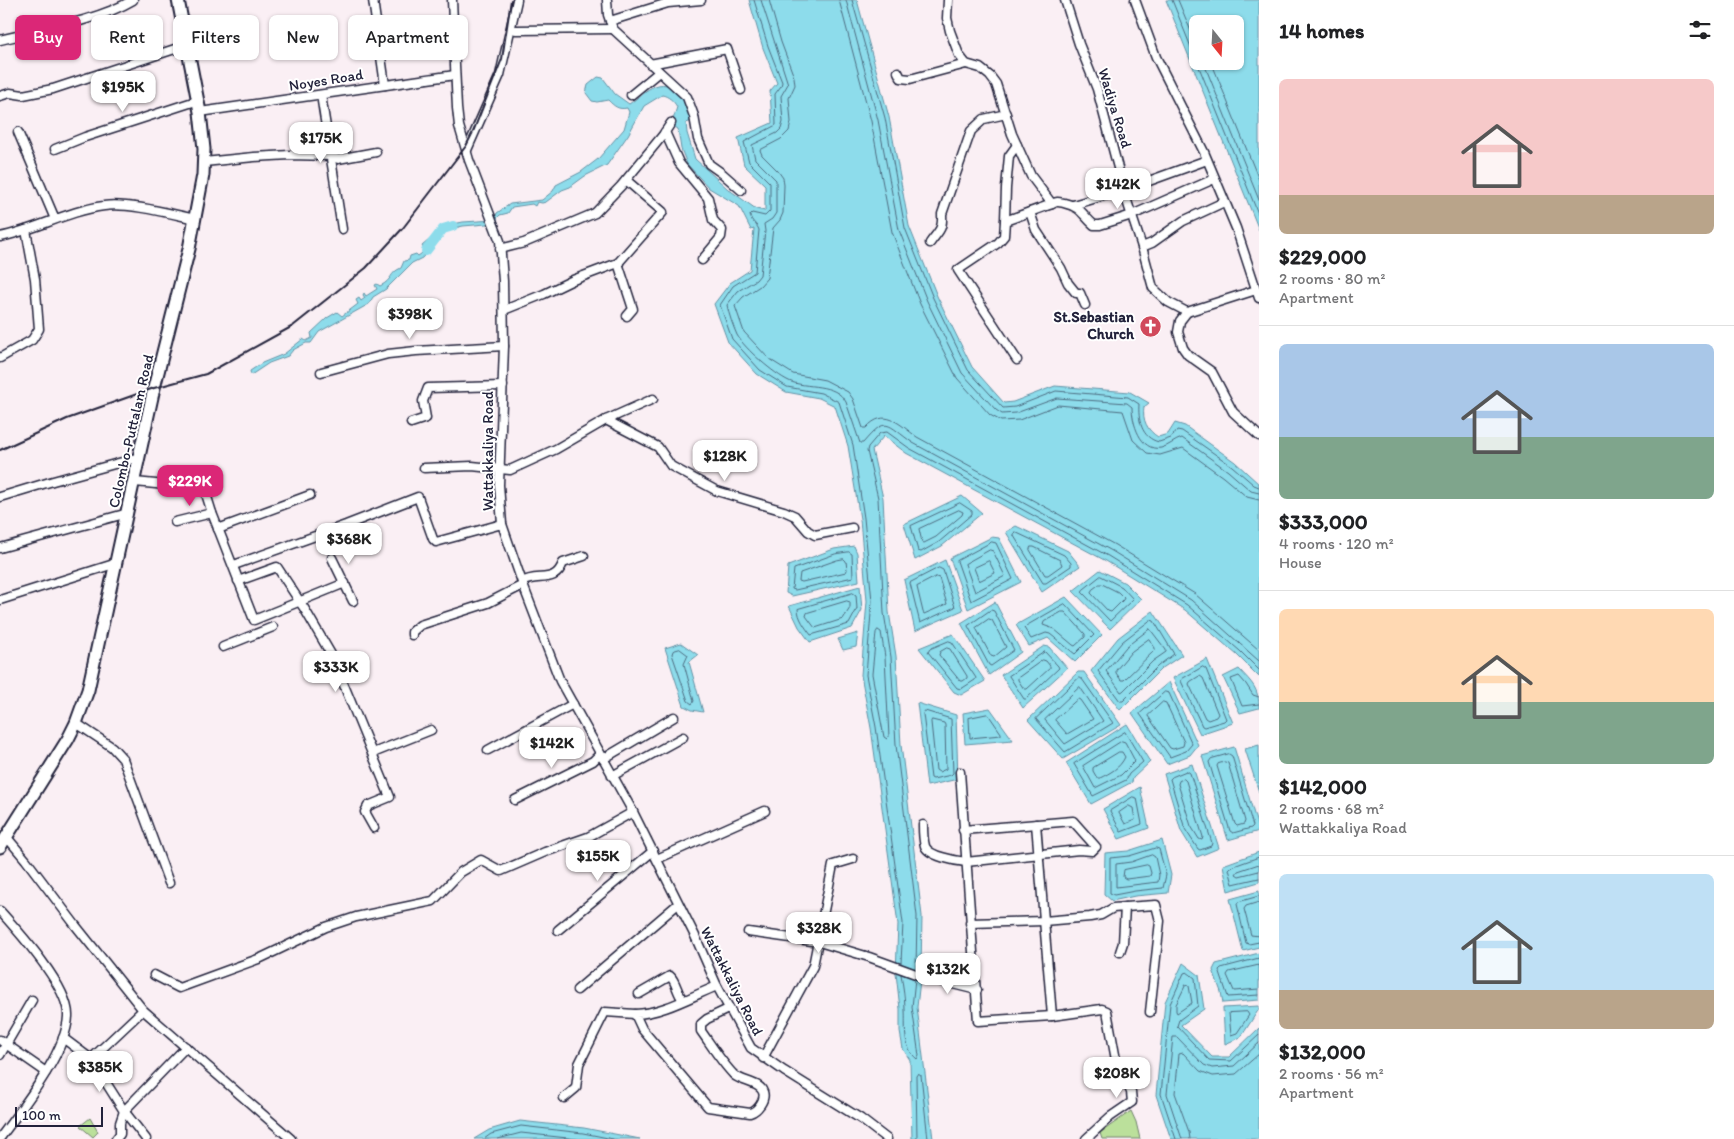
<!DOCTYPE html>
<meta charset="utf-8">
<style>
body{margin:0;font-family:Itim,sans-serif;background:#f2f2f2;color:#202124;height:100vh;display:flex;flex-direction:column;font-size:19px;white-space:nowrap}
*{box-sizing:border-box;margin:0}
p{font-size:16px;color:#757577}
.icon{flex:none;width:28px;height:28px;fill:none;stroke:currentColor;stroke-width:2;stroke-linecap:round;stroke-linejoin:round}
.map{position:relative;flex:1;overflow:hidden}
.sheet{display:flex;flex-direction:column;background:#fff;width:475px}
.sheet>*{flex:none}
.hud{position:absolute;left:15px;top:15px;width:475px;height:45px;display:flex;gap:10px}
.needle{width:32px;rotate:162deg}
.controls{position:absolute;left:1189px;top:15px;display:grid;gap:10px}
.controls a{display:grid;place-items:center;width:55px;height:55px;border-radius:8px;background:#fff;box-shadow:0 1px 4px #0004;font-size:25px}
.scale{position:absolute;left:15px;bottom:12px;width:88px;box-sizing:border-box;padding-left:5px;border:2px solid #22223b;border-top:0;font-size:14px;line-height:18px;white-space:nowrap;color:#22223b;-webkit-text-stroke:4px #fff;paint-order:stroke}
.price{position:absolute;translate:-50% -42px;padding:0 11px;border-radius:10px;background:#fff;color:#222;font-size:16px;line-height:32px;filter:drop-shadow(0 1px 2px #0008)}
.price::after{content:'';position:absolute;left:50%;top:30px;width:15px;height:11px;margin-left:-8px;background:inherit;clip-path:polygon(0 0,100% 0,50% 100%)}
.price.selected{background:#db2777;color:#fff}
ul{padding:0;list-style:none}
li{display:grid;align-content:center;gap:10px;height:265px;padding:0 20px}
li+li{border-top:1px solid #e0e0e0}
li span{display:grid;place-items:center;height:155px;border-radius:8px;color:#555}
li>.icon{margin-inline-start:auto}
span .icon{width:90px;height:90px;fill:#fffc;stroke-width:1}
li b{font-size:21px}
h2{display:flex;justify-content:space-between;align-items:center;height:60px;padding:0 20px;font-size:21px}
.chip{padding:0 18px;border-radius:8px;background:#fff;box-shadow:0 1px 4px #0004;font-size:18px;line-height:45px}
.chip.selected{background:#db2777;color:#fff}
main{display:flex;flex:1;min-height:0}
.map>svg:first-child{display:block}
.green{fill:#bbe09b;stroke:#6e816b}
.water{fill:#8ddceb;stroke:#6292a5;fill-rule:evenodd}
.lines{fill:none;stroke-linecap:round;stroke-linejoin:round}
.shore{stroke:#4d6c81;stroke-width:1}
.river{stroke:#8ddceb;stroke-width:10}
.minor-casing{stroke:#22223b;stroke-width:11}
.highway-casing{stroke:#22223b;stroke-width:15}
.minor{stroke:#fff;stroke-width:8}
.highway{stroke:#fff;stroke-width:11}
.rail{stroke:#22223b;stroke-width:2}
.labels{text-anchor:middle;stroke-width:4;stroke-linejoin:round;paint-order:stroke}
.street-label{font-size:15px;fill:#22223b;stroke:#fff}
.poi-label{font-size:15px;font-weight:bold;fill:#22223b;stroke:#fff;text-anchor:end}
</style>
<main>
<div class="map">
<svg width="1259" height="1139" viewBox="0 0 1259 1139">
<rect width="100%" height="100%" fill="#faeff4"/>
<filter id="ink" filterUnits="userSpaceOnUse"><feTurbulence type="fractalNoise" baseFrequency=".02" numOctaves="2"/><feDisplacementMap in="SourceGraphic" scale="10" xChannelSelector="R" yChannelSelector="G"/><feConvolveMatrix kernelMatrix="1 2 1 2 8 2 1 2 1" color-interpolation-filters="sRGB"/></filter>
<g filter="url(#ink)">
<g class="green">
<path d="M1131,1111L1136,1122L1140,1139H1102L1100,1133Z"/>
<path d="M90,1118L98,1132L93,1137L80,1126Z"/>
</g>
<g class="water">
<path d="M749,0H857L889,117L909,226L937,296L972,367L1004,403L1013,402L1055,386L1130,392L1149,403L1144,407C1142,420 1147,430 1158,437L1168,434L1175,423L1185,426L1235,462L1259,484V677L1237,655L1185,610L1106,561L906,453L884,436L872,450L883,498L889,612L896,656L901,745L922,916L921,971L917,1007L933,1139H912L910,1060L903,1049L900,1032V1009L896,973L898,924L871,728L861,675L867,601L860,519L848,446L835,406L819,398L786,392L757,374L728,342L714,304L730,283L750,270L754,229L751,230L739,206L709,188L687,164L681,149L678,129L675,127L673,120L677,107C674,101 668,96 662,95L644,106L628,135L607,165L585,176L570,187L562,190L546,202L542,203L537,202L535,206L532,204L512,207L508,213L500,215L497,218L498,223L463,226L447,230L422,258L412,263L386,289L373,297L369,304L319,332L311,343H306L293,350L288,356L269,363L251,375L250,371L262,363L284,354L303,339L306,341L312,338L311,333L327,318L337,312L342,316L358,304L356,300L359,298L361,301L365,298L363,295L364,293L366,296L377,289L375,285L377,284L380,286C393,280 389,273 401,268L404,261L409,260L410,256L416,254L418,256L425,251L422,246L429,240H439L443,226L463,222L494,220L497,213L510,204L542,200L553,191L556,185L581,172L598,159L624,129L629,112L627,108C618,110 614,106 608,100L597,102L592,101L586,93L588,85L598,77L603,78L615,94L629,104C637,99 646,89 655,86C676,78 688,105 692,121L686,123L687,133L695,159L728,189L756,209L765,211V185L744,165L738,138L772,123L770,91L777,83L763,48Z"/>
<path d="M1166,0H1259V230ZM1198,24H1235V61H1198Z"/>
<path d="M962,496L982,513L942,546L915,560L904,524Z"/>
<path d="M1016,526L1068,551L1080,566L1042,592L1006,532Z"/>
<path d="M992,537L999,538L1021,582L968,609L950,558Z"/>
<path d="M854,546L857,553L859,581L792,596L786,593L788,566L834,549Z"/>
<path d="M945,560L963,610L915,631L904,580Z"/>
<path d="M1100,570L1125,583L1141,599L1110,629L1073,591Z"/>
<path d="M860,586L862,610L852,628L810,642L799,627L789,606Z"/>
<path d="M1066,597L1102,635L1075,662L1048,638L1029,646L1016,625Z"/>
<path d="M995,602L1021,652L989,675L961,623Z"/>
<path d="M1153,611L1182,655L1161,669L1120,710L1091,671L1118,638Z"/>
<path d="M858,633L856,647L843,650L838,639Z"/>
<path d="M953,634L985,681L961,695L954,692L919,648Z"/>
<path d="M681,643L698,655L689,662L703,712L692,710L684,706L665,648Z"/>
<path d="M1044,646L1049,647L1067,668L1023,708L1001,675Z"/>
<path d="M1207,659L1233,723L1200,734L1173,678Z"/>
<path d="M1239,669C1252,683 1259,688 1259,708L1240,713L1223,677Z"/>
<path d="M1078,672H1084L1121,725L1063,759L1028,720Z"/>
<path d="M1169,682L1198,745L1190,755L1167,764L1132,713Z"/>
<path d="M917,703L956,715L958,779L927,786Z"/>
<path d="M990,708L1013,740L965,744L963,713Z"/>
<path d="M1127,724L1150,762L1133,778L1132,782L1091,804L1066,763Z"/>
<path d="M1259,745V792L1245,749Z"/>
<path d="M1234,747L1259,831L1228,840L1202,756Z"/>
<path d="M1192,764L1219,848L1197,857L1181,831L1164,774Z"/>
<path d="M1140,787L1149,828L1119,839L1103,809Z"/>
<path d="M1162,840L1171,875L1168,893L1135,896L1112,901L1104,894L1105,853L1128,851Z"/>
<path d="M1259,852V882L1228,891L1223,865Z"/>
<path d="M1259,891V947L1243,951L1230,899Z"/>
<path d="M1259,953V1000L1223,1003L1221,992L1213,970L1216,964Z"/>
<path d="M1183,963L1199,975L1204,1009L1181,1025L1212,1057H1229L1259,1028V1139H1171L1156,1095L1165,1002Z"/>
<path d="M1259,1006V1009L1241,1037L1225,1044L1223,1008Z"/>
<path d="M520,1121L584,1128L640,1139H474L489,1130Z"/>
</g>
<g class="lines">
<g class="shore">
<path d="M754,0L768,46L782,82L781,86L775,94L776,125L744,142L749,162L770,183V211L765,216L752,213L750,215C751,222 757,224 759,230L755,272L733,286L720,305L732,339L760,370L787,387L821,393L839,402L853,445L864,518L872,601L866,675L876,727L903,923L901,963"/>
<path d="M761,0L788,84L781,96L783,122L781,129L777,133L752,145L755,159L776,180V213L772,219L764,224L765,231L760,275L756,280L738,291L727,305C729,315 733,326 737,335C745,349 774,374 789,381C806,389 835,382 846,402L860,443H863C887,415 886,424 913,443L1112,551L1191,600L1259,661"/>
<path d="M769,0L781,42L794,77L795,85L789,98L791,122L789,131L781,139L760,150L762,155L778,171L783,178L784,185L783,213L780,220L773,228L767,278L760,286L743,297L735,306L744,332L769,359L793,374L825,380L848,392L853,399L863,428H866C885,407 899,424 917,437L1115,545L1195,594L1259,650"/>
<path d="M839,0L871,121L892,232L920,304L957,378L990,415L1001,421L1019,420L1058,405L1123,411L1133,440L1147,453L1160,455L1183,448L1223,477L1247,497L1259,500"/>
<path d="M846,0L878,120L899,230L927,301L962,373L996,410L1002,414L1016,413L1057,398L1127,403L1132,407C1132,422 1140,452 1161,448C1169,446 1175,440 1182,438L1228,471L1251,491L1259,493"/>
<path d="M852,0L885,118L905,228L933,298L968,370L1003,408L1015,407L1056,391L1128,397L1139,404C1138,419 1141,438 1159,442L1171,438L1177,430L1182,431L1232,466L1254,485L1259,487"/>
<path d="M1172,0L1259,216"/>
<path d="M1178,0L1198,48"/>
<path d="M1203,61L1259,200"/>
<path d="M1211,61L1259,180"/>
<path d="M960,503L972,511V514L939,542L921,552L918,551L911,526Z"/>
<path d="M959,510L963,512L962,515L936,537L924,543L922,542L919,529Z"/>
<path d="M1015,532L1064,555L1071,563V566L1046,583H1043L1014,536Z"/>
<path d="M992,542L996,543L1013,579L971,601L957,561Z"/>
<path d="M1031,547H1034L1060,560L1062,565L1048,575H1045L1030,550Z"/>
<path d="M990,550L993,551L1005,576L975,592L965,564Z"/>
<path d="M849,552L852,554L853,577L795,590L792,589L794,569L835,554Z"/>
<path d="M844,559L846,561L847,570L846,572L802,582L799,581L800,573L837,560Z"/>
<path d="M989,561L995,573L979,581L974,568Z"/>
<path d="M939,568L943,570L955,607L920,623L910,583Z"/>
<path d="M1101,576L1122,587L1133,599L1110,621L1082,592L1083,590Z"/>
<path d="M936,577L939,578L947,604L924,614L923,612L917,587Z"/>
<path d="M1100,584H1102L1118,592L1124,598L1123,600L1111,612L1108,611L1091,593L1092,590Z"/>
<path d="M853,593L856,595L857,609L849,624L811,635C805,627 798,618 798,609Z"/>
<path d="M847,601L850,602V608L843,619L815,628L806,616L807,613Z"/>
<path d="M1065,604L1094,635L1075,654L1050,634L1046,633L1031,639L1024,628L1026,626Z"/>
<path d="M991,610L994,611L1014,650L991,666L989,665L968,626Z"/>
<path d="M1062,612H1065L1085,634V637L1075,646L1073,645L1054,629L1043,625L1044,622Z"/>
<path d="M989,619L992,620L1006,647L994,657L991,656L976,628Z"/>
<path d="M1151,620L1154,621L1174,654L1158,666L1123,701H1120L1098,671L1122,642Z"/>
<path d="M1150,629L1166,650V652L1153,661L1123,691L1121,692L1106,671L1126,647Z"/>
<path d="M878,630L881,632L885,657L889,737L887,739L884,737L872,674L876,633Z"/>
<path d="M1149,639L1155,648V650L1124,680H1121L1116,673V670L1131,652Z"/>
<path d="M949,641L952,642L976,678L975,680L961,689L957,688L928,652L930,649Z"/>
<path d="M947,648L950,649L967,676V678L963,681H960L939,655L940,652Z"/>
<path d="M680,649L688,655L684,664L694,701L692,704L688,701L672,654L673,651Z"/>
<path d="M1045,652L1058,666L1059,668L1026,699H1024L1009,676Z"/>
<path d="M1043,660L1046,661L1050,666V668L1027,689H1024L1018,680V678Z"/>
<path d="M1203,667L1206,669L1226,719L1224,721L1204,727L1202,726L1181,681L1182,679Z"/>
<path d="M1200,676L1203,678L1218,714L1216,717L1208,720L1205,718L1189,684L1190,682Z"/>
<path d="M1079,678L1082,679L1113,723L1065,752L1036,719Z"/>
<path d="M1080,687L1103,721L1065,744L1045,720Z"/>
<path d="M1165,692L1169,693L1192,744L1186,751L1170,757L1140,714Z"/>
<path d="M1259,697L1253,695L1246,684L1239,676L1231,679L1242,706L1259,704"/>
<path d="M1078,699L1080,700L1093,719L1067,734L1055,720Z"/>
<path d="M1163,702L1166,703L1184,742L1183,746L1173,749L1170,748L1148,716Z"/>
<path d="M925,711L951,719L953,773L951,775L933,779L931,778L923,714Z"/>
<path d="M988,714L1001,733V735L970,738L969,718Z"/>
<path d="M932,720L944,723L945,725L946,769L939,772L936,770L931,722Z"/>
<path d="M1125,732L1143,762L1129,774L1126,780L1093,796L1074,764Z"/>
<path d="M1122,741L1125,742L1135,761L1121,775L1095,788L1083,766Z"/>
<path d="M1119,752H1122L1125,757C1120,768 1110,773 1100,778H1097L1093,771V768Z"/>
<path d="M1229,754L1232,756L1253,826L1251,828L1233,833L1230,831L1209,762L1211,759Z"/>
<path d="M1225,762L1228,763L1245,821L1244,824L1237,826L1235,824L1217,766L1218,764Z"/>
<path d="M1187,771L1190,773L1212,843L1211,846L1200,850L1198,849L1185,829L1170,779L1172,777Z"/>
<path d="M1184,779L1186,781L1203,837L1202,840L1199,839L1191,826L1178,784L1179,781Z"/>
<path d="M1133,797L1137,798L1142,824L1121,832L1110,811Z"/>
<path d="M1129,806L1133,808L1135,820L1125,824L1119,813Z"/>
<path d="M1156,848L1159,849L1166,875L1163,888L1135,891L1114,895L1110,893V858L1129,856Z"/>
<path d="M1152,855L1155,857L1159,875L1158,882L1116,887V864L1131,862Z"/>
<path d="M1259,857L1231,867L1229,869L1233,884L1259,878"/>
<path d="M1259,864L1238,871L1236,874L1239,876L1259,871"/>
<path d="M1147,865L1149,866L1151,873L1150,876L1126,879L1123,877L1124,870Z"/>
<path d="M1259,896L1238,902L1237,904L1246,943L1249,944L1259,942"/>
<path d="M1259,902L1246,906L1244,909L1251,935L1259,936"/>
<path d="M1259,958L1221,968L1219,970L1228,997L1259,995"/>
<path d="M1259,965L1229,972L1227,975L1234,991L1259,989"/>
<path d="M916,969L917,916L896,745L891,657L884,613L878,498L867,451L868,447L880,433L887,432L909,448L1108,556L1187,605L1240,651L1259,670"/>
<path d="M901,974C903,986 905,998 905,1010C906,1026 902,1047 917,1059L919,1056L912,1007L915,979"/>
<path d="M1186,985L1189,986L1192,1003L1177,1013L1176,1011V1005Z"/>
<path d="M1247,1012L1249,1015L1237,1033L1231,1035L1229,1013Z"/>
<path d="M484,1139L491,1134L521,1126L583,1133L613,1139"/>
<path d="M498,1139L521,1133L577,1139"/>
<path d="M917,1139L916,1076L918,1073L921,1075L928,1139"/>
<path d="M1176,1139L1161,1094L1170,1004L1184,973L1187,972L1195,978L1198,1006L1179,1020L1177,1026L1209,1060L1231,1061L1259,1035"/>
<path d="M1182,1139L1167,1094L1173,1037H1177L1204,1065L1212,1068L1234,1066L1259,1043"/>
<path d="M1190,1139L1189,1132L1175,1093L1179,1054L1183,1053L1200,1071L1213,1076L1236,1074L1259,1054"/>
</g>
<path class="river" d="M426,251L443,229L453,226"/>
<defs>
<g id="minor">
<path d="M373,0L385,85"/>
<path d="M452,0L457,108L459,126L469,160L500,241L503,281L504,346L499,485L502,524L523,585L560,681L633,812L695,936L717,986L751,1048L784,1071L861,1119L887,1139"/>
<path d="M607,0L608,15L613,29L687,97L694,116L698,139L709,164L723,174L741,190"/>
<path d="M948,0L947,18L950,31L959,55L966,64L980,68L990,76L996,84L1012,134L1031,176L1052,204C1057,201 1059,202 1064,203C1082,207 1082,215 1094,225H1100L1132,215L1214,179"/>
<path d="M1065,0L1079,44L1097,89L1126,198L1142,247L1153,288L1168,302L1187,312L1256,290"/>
<path d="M1135,0L1156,57L1204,152L1236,228L1259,298"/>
<path d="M610,21L668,3L701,0"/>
<path d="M516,30L613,29"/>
<path d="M0,40C40,30 98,21 133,0"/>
<path d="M650,64L727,49L741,90"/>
<path d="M898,72L901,78L910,79L966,64"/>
<path d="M321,95L342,229"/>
<path d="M631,95L659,72"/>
<path d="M0,96L10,93L23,95L53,89L187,45"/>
<path d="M200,112L455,75"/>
<path d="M18,132L55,219"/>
<path d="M665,132L679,163L708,198L713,220L722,230L721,237L702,260"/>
<path d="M55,149L85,137L199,100"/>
<path d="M467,150L500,75L517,0"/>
<path d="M204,162L254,157L290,155L332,156L338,159L376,152"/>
<path d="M1073,205L1124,190L1207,160"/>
<path d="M1030,212L1036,230L1061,268L1068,283L1076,293H1080L1085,305"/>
<path d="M1005,221L1006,188L1009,156L1017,145"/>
<path d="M0,237C36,230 67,211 104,206C126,202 172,214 196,219"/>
<path d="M930,243C938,231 943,231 942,214L971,131L984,119L1006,114"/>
<path d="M1142,247L1152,243L1183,221L1224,202"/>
<path d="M500,249L524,243L595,213L621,186L663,135L671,123"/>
<path d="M618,263L633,309L627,316"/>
<path d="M504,310L544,294L573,280L618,263L663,212L626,180"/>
<path d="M1187,312L1180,321L1178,332L1183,348L1188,355L1212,372L1233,412L1259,436"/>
<path d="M0,358L32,340L39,329L35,279L26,230"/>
<path d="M1017,360L958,270L998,243L1004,236L1005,221L1052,204"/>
<path d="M321,372L388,354L416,351L504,346"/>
<path d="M606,420L658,447L671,466L717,491L784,511L795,516L808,531L815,535L852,528"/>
<path d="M411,423L426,418L423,401L428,388L503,386"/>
<path d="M424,468L472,466L510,470L556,449L606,420L653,399"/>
<path d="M135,482L166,485L202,481L212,513L254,620L345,583"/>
<path d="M0,497L53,481L140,457"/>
<path d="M175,522L212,513"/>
<path d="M218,529L310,495"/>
<path d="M0,548L128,513"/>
<path d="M332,558L353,601"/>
<path d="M234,565L346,525L418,497L433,539L436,542L502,524"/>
<path d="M238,581L277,567L304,608L332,656L390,797L368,806L365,812L374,828"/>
<path d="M522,582C538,573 555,585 563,563L584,556"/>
<path d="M0,600L117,563"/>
<path d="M412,635V632L420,625L488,603L523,585"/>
<path d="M223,647L273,627"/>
<path d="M76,723L112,747L123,759L169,883"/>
<path d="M488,750L573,704"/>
<path d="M373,753L431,730"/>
<path d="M603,759L674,717"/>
<path d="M960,772L978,1021L1052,1016L1102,1009L1107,1011L1116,1060L1131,1092L1132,1102L1110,1117L1086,1139"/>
<path d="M612,776L683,737"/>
<path d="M515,800L593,761L600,754"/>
<path d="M1036,824L1052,1016"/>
<path d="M923,825C923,831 923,839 925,846C928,856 956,861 966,862L1079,850L1092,851L1096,847L1073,821L963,830"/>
<path d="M6,838L10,841L26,860L76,926L143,1010L291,1139"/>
<path d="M657,859L765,811"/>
<path d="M1125,907L1156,905L1160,921L1150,1012"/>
<path d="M0,911C19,932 69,987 68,1016C67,1052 21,1109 0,1138"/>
<path d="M970,923L1044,921L1090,917L1101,915L1113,908L1125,907L1123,943L1120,952"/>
<path d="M558,930L653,851"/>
<path d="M748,932L819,942L869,957L924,977L977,990"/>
<path d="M154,975L179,988L261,958L326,927L356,917L433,901L461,872L481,860L501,871L545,852L588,837L633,812"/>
<path d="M717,986C692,996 661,1014 635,1014L642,1029L708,1107L750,1113C757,1111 766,1100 763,1092C760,1082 742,1082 734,1075C722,1063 711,1045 701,1031V1024L707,1019L728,1009"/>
<path d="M577,990L678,904"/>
<path d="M639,994L670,976C676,981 677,993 683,1000"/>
<path d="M63,1038L91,1059L124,1111L146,1139"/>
<path d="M0,1040L46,1072"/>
<path d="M0,1055L32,1000"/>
<path d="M763,1058L813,966L833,865L853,859"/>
<path d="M91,1059L143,1010"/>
<path d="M564,1098L576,1088L579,1064L605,1012L635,1014"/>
<path d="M116,1139L120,1134V1123L124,1111L186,1047"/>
</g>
<path id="highway" d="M0,847L68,739L76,723L88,690L154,388L189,249L203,175L204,149L200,112L178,0"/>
</defs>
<use href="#minor" class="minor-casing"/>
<use href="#highway" class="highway-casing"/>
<use href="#minor" class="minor"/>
<use href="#highway" class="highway"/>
<path class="rail" d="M0,450L67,419L154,388L206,374L293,326L366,268L403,228L466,146L473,132L502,59L511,0"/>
</g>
</g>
<defs>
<symbol id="church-disc" viewBox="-11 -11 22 22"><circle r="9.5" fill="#d1495b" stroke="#fff"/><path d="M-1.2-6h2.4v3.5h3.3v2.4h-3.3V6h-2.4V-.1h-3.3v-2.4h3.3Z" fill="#fff"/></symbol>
</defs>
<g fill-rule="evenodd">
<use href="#church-disc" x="1138" y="314" width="25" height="25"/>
</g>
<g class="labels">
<g class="street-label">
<text transform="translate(326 80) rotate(-9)" y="5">Noyes Road</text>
<text transform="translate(1115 108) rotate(73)" y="5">Wadiya Road</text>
<text transform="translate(131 431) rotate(-77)" y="5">Colombo-Puttalam Road</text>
<text transform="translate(488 451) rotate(-90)" y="5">Wattakkaliya Road</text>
<text transform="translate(732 981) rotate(63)" y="5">Wattakkaliya Road</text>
</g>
<g class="poi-label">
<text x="1134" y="322">St.Sebastian<tspan x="1134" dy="17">Church</tspan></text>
</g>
</g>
</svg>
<div class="controls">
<a><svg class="needle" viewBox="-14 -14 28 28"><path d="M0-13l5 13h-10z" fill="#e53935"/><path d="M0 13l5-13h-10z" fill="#757577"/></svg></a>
</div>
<div class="scale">100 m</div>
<b class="price" style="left:123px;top:113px">$195K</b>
<b class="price" style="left:321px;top:164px">$175K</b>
<b class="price" style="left:1118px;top:210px">$142K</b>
<b class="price" style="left:410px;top:340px">$398K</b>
<b class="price" style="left:725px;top:482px">$128K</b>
<b class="price selected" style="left:190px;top:507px">$229K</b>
<b class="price" style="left:349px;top:565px">$368K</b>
<b class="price" style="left:336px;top:693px">$333K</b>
<b class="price" style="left:552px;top:769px">$142K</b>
<b class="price" style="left:598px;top:882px">$155K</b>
<b class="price" style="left:819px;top:954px">$328K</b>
<b class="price" style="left:948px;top:995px">$132K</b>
<b class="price" style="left:100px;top:1093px">$385K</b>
<b class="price" style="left:1117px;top:1099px">$208K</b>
<div class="hud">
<a class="chip selected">Buy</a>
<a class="chip">Rent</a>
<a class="chip">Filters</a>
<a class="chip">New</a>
<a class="chip">Apartment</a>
</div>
</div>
<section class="sheet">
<h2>14 homes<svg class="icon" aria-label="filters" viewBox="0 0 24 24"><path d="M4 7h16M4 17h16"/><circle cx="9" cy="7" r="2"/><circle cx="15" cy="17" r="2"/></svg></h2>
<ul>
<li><span style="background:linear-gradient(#f6c9c9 75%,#b9a48a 0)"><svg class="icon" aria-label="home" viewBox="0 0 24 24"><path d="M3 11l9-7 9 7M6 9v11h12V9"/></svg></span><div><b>$229,000</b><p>2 rooms · 80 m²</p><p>Apartment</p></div></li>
<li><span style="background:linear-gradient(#a9c7e8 60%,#7fa58c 0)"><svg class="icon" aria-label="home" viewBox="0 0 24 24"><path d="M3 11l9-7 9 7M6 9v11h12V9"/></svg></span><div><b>$333,000</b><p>4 rooms · 120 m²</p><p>House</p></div></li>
<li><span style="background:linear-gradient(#ffd9b3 60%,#7fa58c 0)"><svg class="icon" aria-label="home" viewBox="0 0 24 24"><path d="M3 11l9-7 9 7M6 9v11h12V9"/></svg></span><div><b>$142,000</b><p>2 rooms · 68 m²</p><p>Wattakkaliya Road</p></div></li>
<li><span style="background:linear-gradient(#bfe0f5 75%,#b9a48a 0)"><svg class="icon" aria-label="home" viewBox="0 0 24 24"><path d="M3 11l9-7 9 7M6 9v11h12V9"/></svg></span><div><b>$132,000</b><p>2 rooms · 56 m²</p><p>Apartment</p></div></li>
</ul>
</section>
</main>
